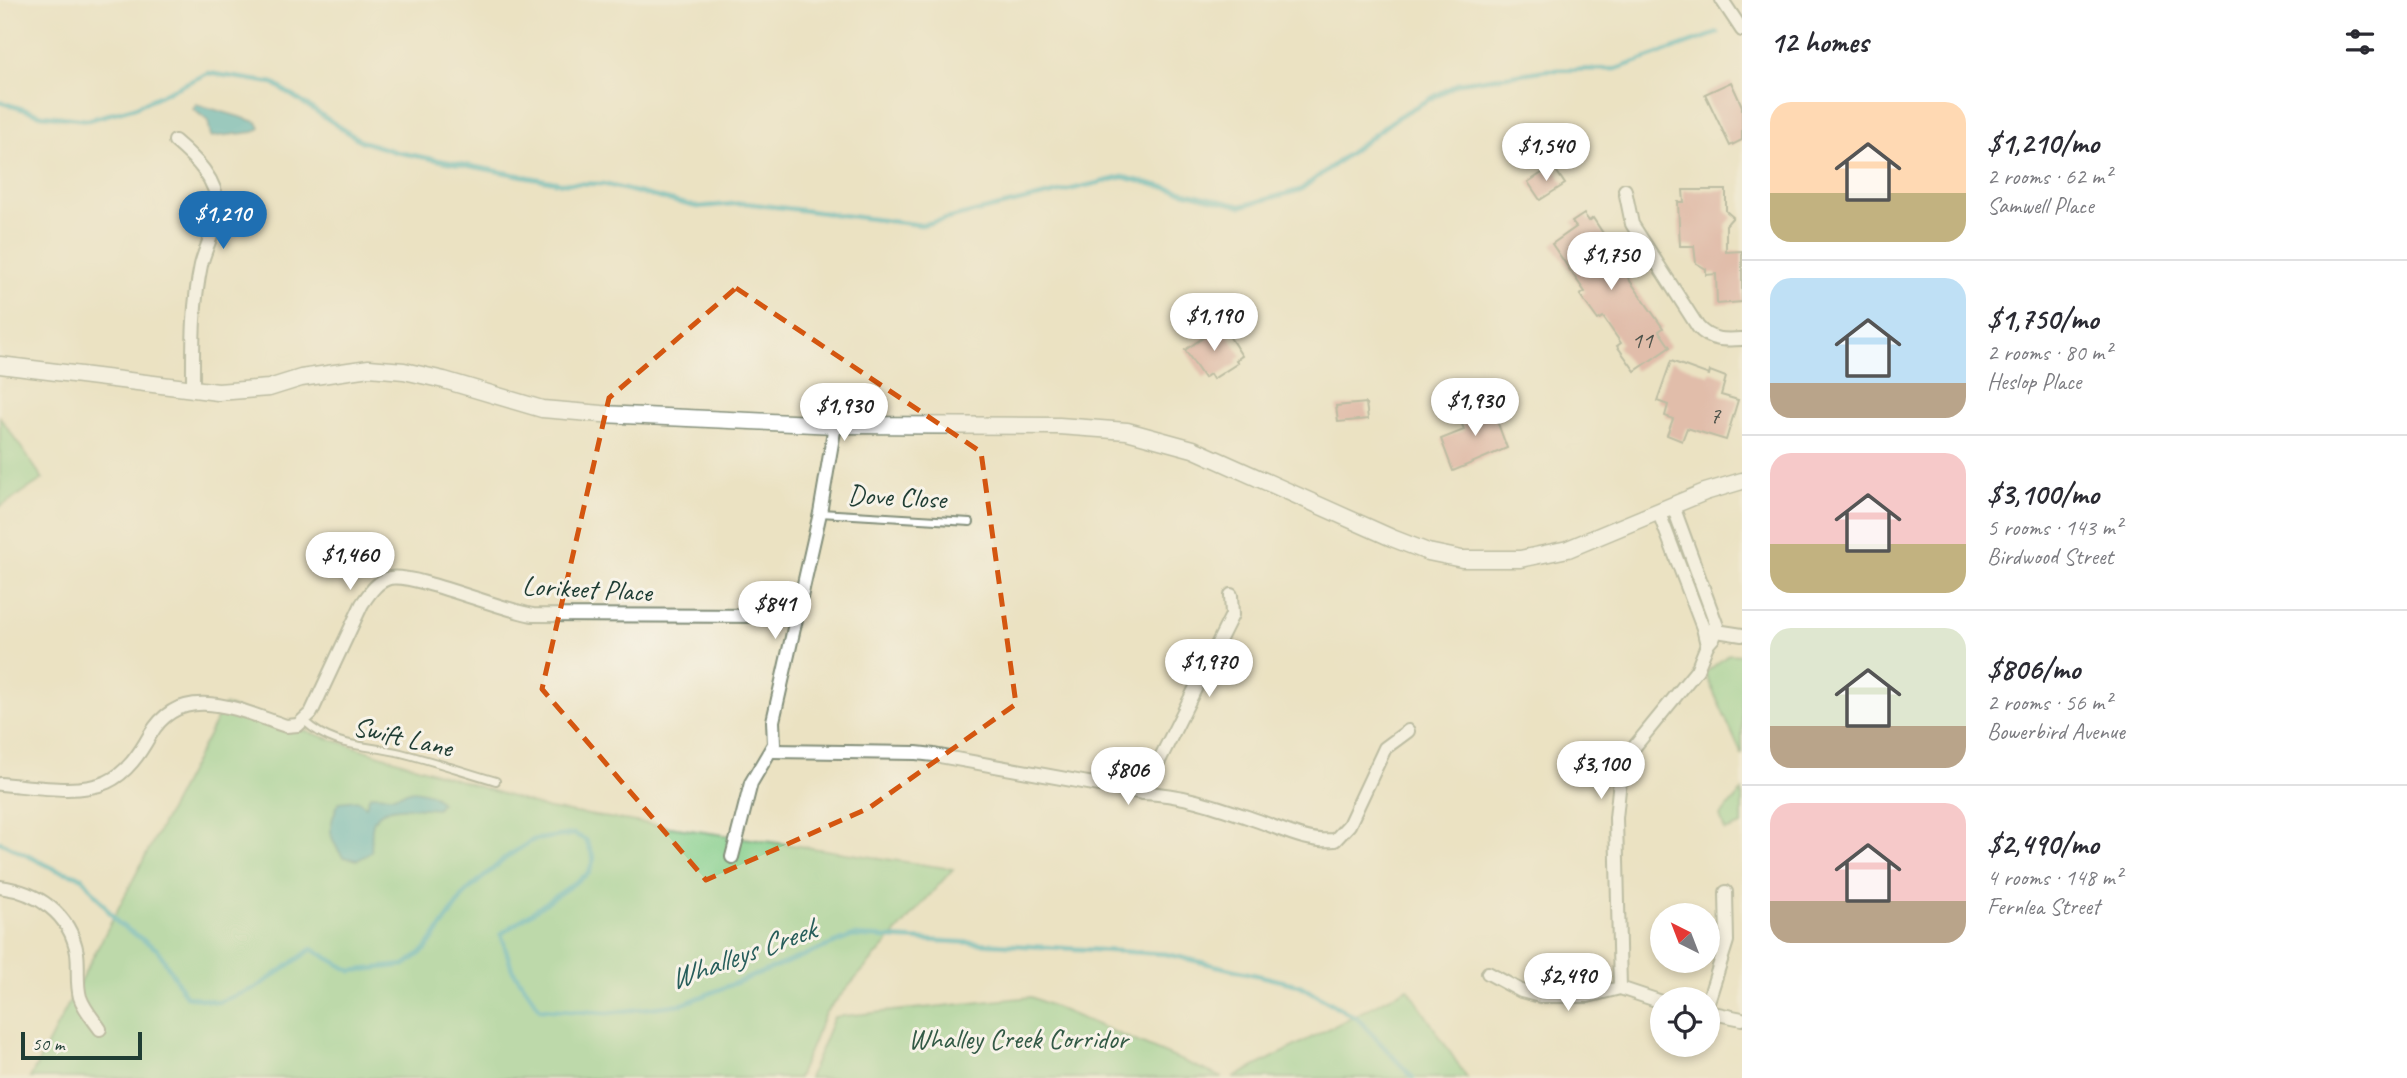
<!DOCTYPE html>
<meta charset="utf-8">
<style>
body{margin:0;font-family:Caveat,sans-serif;background:#f7f7f7;color:#2b2b33;height:100vh;display:flex;flex-direction:column;font-size:26px;white-space:nowrap}
*{box-sizing:border-box;margin:0}
p{font-size:23px;color:#7c7c81}
.icon{flex:none;width:38px;height:38px;fill:none;stroke:currentColor;stroke-width:2;stroke-linecap:round;stroke-linejoin:round}
.map{position:relative;flex:1;overflow:hidden}
.details{display:flex;flex-direction:column;background:#fff;width:665px}
.details>*{flex:none}
.needle{width:46px;rotate:318deg}
.buttons{position:absolute;left:1650px;top:903px;display:grid;gap:14px}
.buttons a{display:grid;place-items:center;width:70px;height:70px;border-radius:50%;background:#fff;box-shadow:0 4px 10px #0003;font-size:35px}
.scale{position:absolute;left:21px;bottom:18px;width:121px;box-sizing:border-box;padding-left:7px;border:4px solid #1f3d34;border-top:0;font-size:19px;line-height:24px;white-space:nowrap;color:#1f3d34;-webkit-text-stroke:5px #f7f3e8;paint-order:stroke}
.price{position:absolute;translate:-50% -60px;padding:0 16px;border-radius:24px;background:#fff;color:#222;font-size:23px;line-height:46px;filter:drop-shadow(0 2px 4px #0008)}
.price::after{content:'';position:absolute;left:50%;top:42px;width:21px;height:16px;margin-left:-10px;background:inherit;clip-path:polygon(0 0,100% 0,50% 100%)}
.price.current{background:#1f6fb2;color:#fff}
ul{padding:0;list-style:none}
li{display:flex;align-items:center;gap:21px;height:175px;padding:0 28px}
li+li{border-top:2px solid #e1e1e2}
li span{display:grid;place-items:center;flex:none;width:196px;height:140px;border-radius:21px;color:#555}
li>.icon{margin-inline-start:auto}
span .icon{width:84px;height:84px;fill:#fffc;stroke-width:1}
li b{font-size:30px}
h2{display:flex;justify-content:space-between;align-items:center;height:84px;padding:0 28px;font-size:30px}
main{display:flex;flex:1;min-height:0}
.map>svg:first-child{display:block}
.green{fill:#85cf8c;stroke:#528660;stroke-width:2}
.water{fill:#3bacb7;stroke:#2d7476;stroke-width:2}
.lines{fill:none;stroke-linecap:round;stroke-linejoin:round}
.stream{stroke:#3bacb7;stroke-width:5}
.building{fill:#d5908d}
.service-casing{stroke:#85907b;stroke-width:10}
.minor-casing{stroke:#85907b;stroke-width:16}
.tertiary-casing{stroke:#85907b;stroke-width:19}
.service{stroke:#fff;stroke-width:6}
.minor{stroke:#fff;stroke-width:12}
.tertiary{stroke:#fff;stroke-width:16}
.marked{fill:none;stroke:#d45610;stroke-width:5;stroke-dasharray:14 9;stroke-linejoin:round}
.labels{text-anchor:middle;stroke-width:6;stroke-linejoin:round;paint-order:stroke}
.number-label{font-size:24px;fill:#4c524a}
.street-label{font-size:28px;fill:#1f3d34;stroke:#f7f3e8}
.park-label{font-size:28px;fill:#335a46;stroke:#f7f3e8}
.water-label{font-size:30px;font-style:italic;fill:#275e5b;stroke:#f7f3e8}
</style>
<main>
<div class="map">
<svg width="1742" height="1078" viewBox="0 0 1742 1078">
<rect width="100%" height="100%" fill="#f7f3e8"/>
<filter id="ink" filterUnits="userSpaceOnUse"><feTurbulence type="fractalNoise" baseFrequency=".0143" numOctaves="2"/><feDisplacementMap in="SourceGraphic" scale="14" xChannelSelector="R" yChannelSelector="G"/><feConvolveMatrix kernelMatrix="1 2 1 2 8 2 1 2 1" color-interpolation-filters="sRGB"/></filter>
<filter id="wash" filterUnits="userSpaceOnUse"><feTurbulence type="fractalNoise" baseFrequency=".00686" numOctaves="4" result="noise"/><feDisplacementMap in="SourceGraphic" scale="28" xChannelSelector="R" yChannelSelector="G"/><feGaussianBlur stdDeviation="1.57" result="paint"/><feColorMatrix in="noise" values="0 0 0 0 0 0 0 0 0 0 0 0 0 0 0 0 0 1.4 0 .05"/><feComposite in="paint" operator="in"/></filter>
<g filter="url(#wash)">
<rect width="100%" height="100%" fill="#ebe2c2"/>
<g class="green">
<path d="M0,417L43,479L0,507Z"/>
<path d="M1729,654L1742,655V755L1705,673Z"/>
<path d="M224,705L549,809L953,869L825,1013L798,1078H30Z"/>
<path d="M1742,791V825L1725,831L1720,816Z"/>
<path d="M1408,988L1467,1078H1233Z"/>
<path d="M1031,997L1223,1078H809L834,1017Z"/>
</g>
<g class="water">
<path d="M196,104L257,122L260,128L254,132L211,137L208,121L193,109Z"/>
<path d="M413,790C425,792 434,793 441,803L436,809C420,808 379,802 373,823C371,829 372,843 371,852L358,860L343,857C327,836 328,826 339,802L357,800L366,806L370,795L393,796Z"/>
</g>
<g class="lines">
<g class="stream">
<path d="M0,102L42,115L88,120L135,107L208,73L273,83L361,141L396,152L560,183L603,184L697,207L745,203L921,225L1123,177L1241,206L1300,190L1399,116L1459,83L1547,70L1616,69L1718,33"/>
<path d="M0,842L57,870L82,877L118,923L158,950L186,996L218,1002L256,988L312,949L351,971L405,965L426,949L466,892L508,856L533,840L574,834L586,840L594,858L589,873L501,934L512,969L540,1009L607,1013L683,1004L853,936L1166,954L1299,985L1357,1018L1413,1078"/>
</g>
</g>
<g id="blocks">
<g class="building">
<path d="M1731,82L1742,106V140L1730,146L1705,94Z"/>
<path d="M1553,166L1565,184L1540,200L1528,182Z"/>
<path d="M1683,190H1726V211L1733,217L1726,225V252L1742,251V302L1717,304L1716,274L1706,275V269L1696,263L1694,246H1680L1678,202H1684Z"/>
<path d="M1584,214L1589,221L1593,218L1631,276L1628,278L1663,328L1659,331L1670,347L1635,371L1617,346L1621,343L1603,317L1598,320L1580,295L1585,292L1552,244L1576,227L1572,222Z"/>
<path d="M1222,325L1242,356L1236,360L1238,363L1213,379L1210,374L1204,378L1185,350Z"/>
<path d="M1671,361L1709,375L1710,371L1726,377L1721,395L1738,400L1726,440L1687,428L1682,441L1667,435L1673,419L1665,416L1668,405L1657,401Z"/>
<path d="M1366,403L1368,419L1338,422L1336,406Z"/>
<path d="M1485,405L1487,411L1508,407L1497,421L1507,448L1453,471L1441,439L1464,430L1459,415Z"/>
</g>
</g>
</g>
<g filter="url(#ink)">
<use href="#blocks" fill-opacity="0" stroke="#85907b" stroke-width="2"/>
<g class="lines">
<defs>
<g id="service">
<path d="M820,513L970,522"/>
<path d="M304,721C335,749 364,744 401,753C433,761 465,772 496,781"/>
</g>
<g id="minor">
<path d="M1722,0L1742,30"/>
<path d="M175,141C195,158 217,179 218,208C218,224 205,248 201,265C192,308 193,347 193,390"/>
<path d="M1625,190L1632,224L1698,327C1710,341 1725,340 1742,339"/>
<path d="M1659,513L1703,628L1707,645"/>
<path d="M1710,630L1742,635"/>
<path d="M772,751L916,753L934,755L1143,793C1181,794 1215,806 1250,818C1278,827 1305,843 1335,840L1349,825L1385,748L1408,731"/>
<path d="M0,784C31,786 79,795 107,782C127,773 140,753 150,735C181,680 241,711 286,726L298,725L311,713L362,604C369,594 377,581 390,578C414,573 501,610 533,615L797,616"/>
<path d="M1143,793L1232,615L1231,595"/>
<path d="M732,857L751,783L774,744L773,721L820,513L835,425"/>
<path d="M0,887C37,892 70,913 77,953C79,967 76,983 80,997C84,1009 93,1019 100,1029"/>
<path d="M1488,973L1521,991L1540,996H1588L1620,988L1662,1002"/>
<path d="M1620,988L1616,818L1620,780L1631,751L1697,670L1707,645L1714,637L1717,626L1673,506"/>
<path d="M1708,1002L1727,941L1726,892"/>
<path d="M1708,1012L1742,1019"/>
</g>
<path id="tertiary" d="M0,365L218,392L269,388L301,378L369,368L404,371L444,380L542,409L602,414L835,425L1059,426L1127,431L1193,449L1392,538L1428,552L1462,559H1520L1568,549L1705,492L1742,481"/>
</defs>
<use href="#service" class="service-casing"/>
<use href="#minor" class="minor-casing"/>
<use href="#tertiary" class="tertiary-casing"/>
<use href="#service" class="service"/>
<use href="#minor" class="minor"/>
<use href="#tertiary" class="tertiary"/>
</g>
</g>
<path d="M0 0H1742V1078H0ZM736,288L981,452L1016,704L869,808L706,880L542,689L609,398Z" fill="#ebe2c2" fill-opacity=".55" fill-rule="evenodd"/>
<path class="marked" d="M736,288L981,452L1016,704L869,808L706,880L542,689L609,398Z"/>
<g class="labels">
<g class="number-label">
<text x="1642" y="348">11</text>
<text x="1715" y="423">7</text>
</g>
<g class="street-label">
<text transform="translate(897 496) rotate(3)" y="10">Dove Close</text>
<text transform="translate(587 588) rotate(3)" y="10">Lorikeet Place</text>
<text transform="translate(403 736) rotate(13)" y="10">Swift Lane</text>
</g>
<g class="park-label">
<text x="1018" y="1048">Whalley Creek Corridor</text>
</g>
<g class="water-label">
<text transform="translate(742 954) rotate(-20)" y="10">Whalleys Creek</text>
</g>
</g>
</svg>
<div class="buttons">
<a><svg class="needle" viewBox="-14 -14 28 28"><path d="M0-13l5 13h-10z" fill="#e53935"/><path d="M0 13l5-13h-10z" fill="#7c7c81"/></svg></a>
<a><svg class="icon" aria-label="locate" viewBox="0 0 24 24"><circle cx="12" cy="12" r="6"/><path d="M12 2v4M12 18v4M2 12h4M18 12h4"/></svg></a>
</div>
<div class="scale">50 m</div>
<b class="price" style="left:1546px;top:183px">$1,540</b>
<b class="price current" style="left:223px;top:251px">$1,210</b>
<b class="price" style="left:1611px;top:292px">$1,750</b>
<b class="price" style="left:1214px;top:353px">$1,190</b>
<b class="price" style="left:1475px;top:438px">$1,930</b>
<b class="price" style="left:844px;top:443px">$1,930</b>
<b class="price" style="left:350px;top:592px">$1,460</b>
<b class="price" style="left:775px;top:641px">$841</b>
<b class="price" style="left:1209px;top:699px">$1,970</b>
<b class="price" style="left:1601px;top:801px">$3,100</b>
<b class="price" style="left:1128px;top:807px">$806</b>
<b class="price" style="left:1568px;top:1013px">$2,490</b>
</div>
<section class="details">
<h2>12 homes<svg class="icon" aria-label="filters" viewBox="0 0 24 24"><path d="M4 7h16M4 17h16"/><circle cx="9" cy="7" r="2"/><circle cx="15" cy="17" r="2"/></svg></h2>
<ul>
<li><span style="background:linear-gradient(#ffd9b3 65%,#c2b280 0)"><svg class="icon" aria-label="home" viewBox="0 0 24 24"><path d="M3 11l9-7 9 7M6 9v11h12V9"/></svg></span><div><b>$1,210/mo</b><p>2 rooms · 62 m²</p><p>Samwell Place</p></div></li>
<li><span style="background:linear-gradient(#bfe0f5 75%,#b9a48a 0)"><svg class="icon" aria-label="home" viewBox="0 0 24 24"><path d="M3 11l9-7 9 7M6 9v11h12V9"/></svg></span><div><b>$1,750/mo</b><p>2 rooms · 80 m²</p><p>Heslop Place</p></div></li>
<li><span style="background:linear-gradient(#f6c9c9 65%,#c2b280 0)"><svg class="icon" aria-label="home" viewBox="0 0 24 24"><path d="M3 11l9-7 9 7M6 9v11h12V9"/></svg></span><div><b>$3,100/mo</b><p>5 rooms · 143 m²</p><p>Birdwood Street</p></div></li>
<li><span style="background:linear-gradient(#dfe7d0 70%,#b9a48a 0)"><svg class="icon" aria-label="home" viewBox="0 0 24 24"><path d="M3 11l9-7 9 7M6 9v11h12V9"/></svg></span><div><b>$806/mo</b><p>2 rooms · 56 m²</p><p>Bowerbird Avenue</p></div></li>
<li><span style="background:linear-gradient(#f6c9c9 70%,#b9a48a 0)"><svg class="icon" aria-label="home" viewBox="0 0 24 24"><path d="M3 11l9-7 9 7M6 9v11h12V9"/></svg></span><div><b>$2,490/mo</b><p>4 rooms · 148 m²</p><p>Fernlea Street</p></div></li>
</ul>
</section>
</main>
